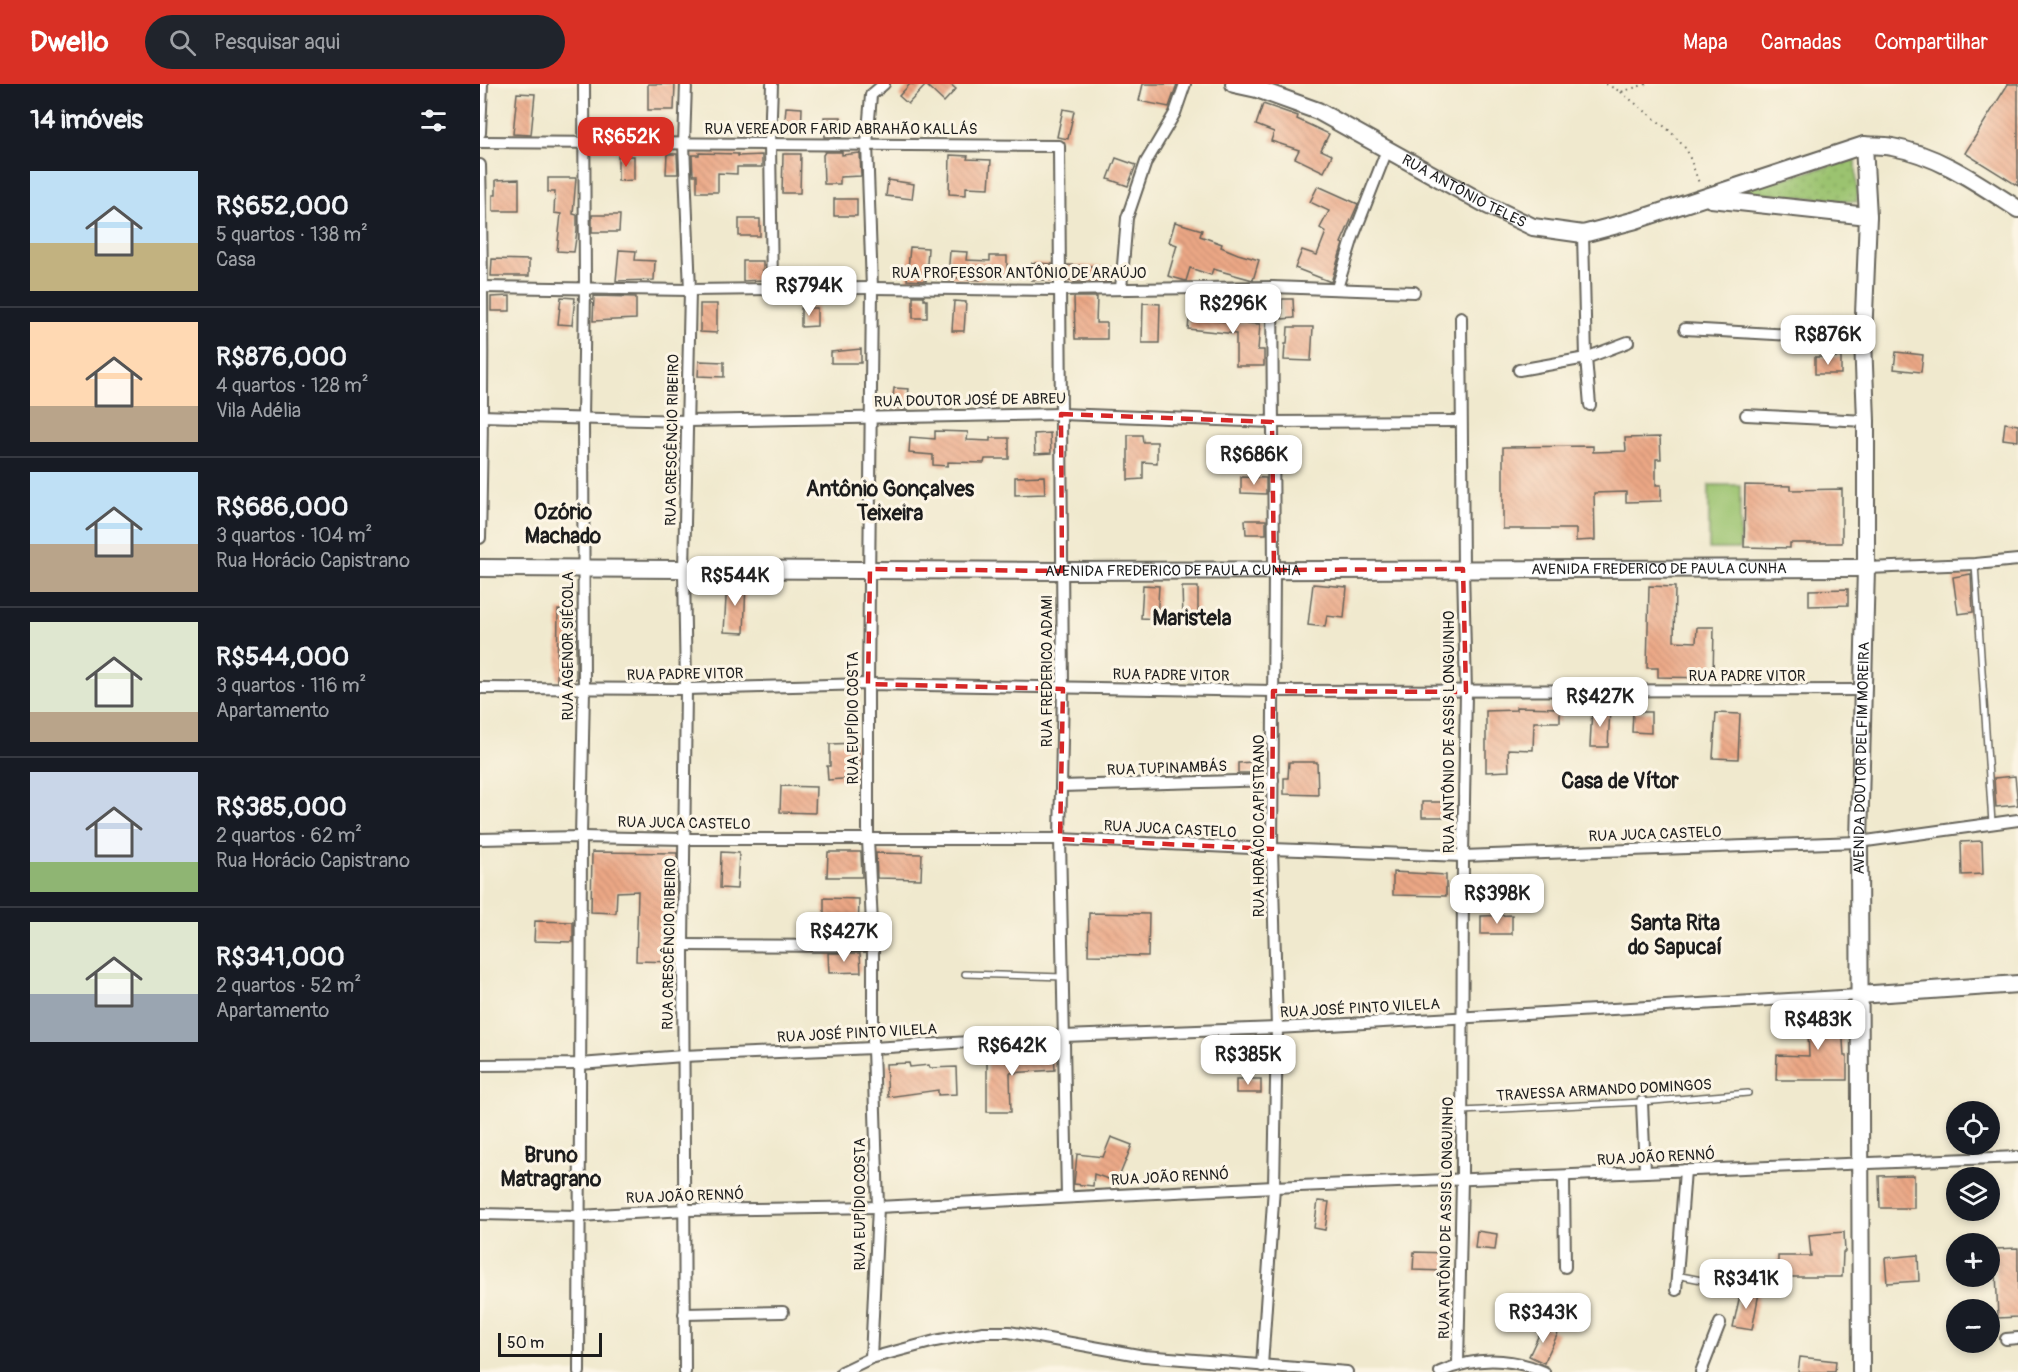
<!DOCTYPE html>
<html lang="pt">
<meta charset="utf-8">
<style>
body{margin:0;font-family:Pangolin,sans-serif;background:#20242c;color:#f1f3f6;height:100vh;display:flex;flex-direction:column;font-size:22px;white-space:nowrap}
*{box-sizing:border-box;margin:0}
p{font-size:20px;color:#9ea1a6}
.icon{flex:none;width:33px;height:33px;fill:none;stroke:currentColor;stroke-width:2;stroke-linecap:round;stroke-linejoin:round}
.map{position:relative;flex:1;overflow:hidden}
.details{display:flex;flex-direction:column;background:#171b24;width:480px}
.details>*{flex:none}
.controls{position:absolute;left:1466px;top:1017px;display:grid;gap:12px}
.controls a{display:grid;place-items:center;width:54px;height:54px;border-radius:50%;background:#171b24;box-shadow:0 3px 9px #0003;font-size:30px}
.scale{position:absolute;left:18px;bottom:15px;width:104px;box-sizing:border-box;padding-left:6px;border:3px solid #1c1c1c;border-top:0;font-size:16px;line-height:21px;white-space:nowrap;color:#1c1c1c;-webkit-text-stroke:4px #fcf5e5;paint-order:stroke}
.price{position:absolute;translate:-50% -51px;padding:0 14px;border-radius:12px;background:#fff;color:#222;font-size:20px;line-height:39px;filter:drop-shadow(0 2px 3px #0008)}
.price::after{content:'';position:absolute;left:50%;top:36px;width:18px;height:14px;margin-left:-9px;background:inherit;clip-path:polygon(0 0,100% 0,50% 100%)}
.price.current{background:#d93025;color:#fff}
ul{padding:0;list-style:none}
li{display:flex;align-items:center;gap:18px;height:150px;padding:0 30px}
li+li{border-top:2px solid #363941}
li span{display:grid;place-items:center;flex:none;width:168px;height:120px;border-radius:0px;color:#555}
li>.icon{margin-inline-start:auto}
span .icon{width:72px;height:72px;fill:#fffc;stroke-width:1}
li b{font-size:26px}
h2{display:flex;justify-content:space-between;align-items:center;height:72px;padding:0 30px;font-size:26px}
header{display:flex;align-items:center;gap:36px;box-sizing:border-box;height:84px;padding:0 30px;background:#d93025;color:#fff}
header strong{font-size:28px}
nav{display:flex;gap:33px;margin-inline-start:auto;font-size:21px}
.search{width:420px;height:54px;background:#20242c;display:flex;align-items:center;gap:15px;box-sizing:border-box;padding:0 21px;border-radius:33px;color:#9ea1a6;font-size:22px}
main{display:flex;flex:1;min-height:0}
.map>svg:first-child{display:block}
.green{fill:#9bc36f;stroke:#5c7046;stroke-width:1.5}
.park{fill:url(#park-dots);stroke:#5c7046;stroke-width:1.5}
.building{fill:url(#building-back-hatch)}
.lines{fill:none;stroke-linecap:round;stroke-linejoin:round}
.lane-casing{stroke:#66645a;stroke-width:8}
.street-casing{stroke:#66645a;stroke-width:14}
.secondary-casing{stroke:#66645a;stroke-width:20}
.path{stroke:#66645a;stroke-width:2;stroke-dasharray:1.5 4.5;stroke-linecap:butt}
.lane{stroke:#fff;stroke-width:5}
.street{stroke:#fff;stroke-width:10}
.secondary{stroke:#fff;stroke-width:16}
.marked{fill:none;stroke:#d62828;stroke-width:4.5;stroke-dasharray:12 8;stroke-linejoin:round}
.labels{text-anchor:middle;stroke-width:6;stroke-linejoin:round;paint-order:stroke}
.street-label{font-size:15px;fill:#1c1c1c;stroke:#fcf5e5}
.district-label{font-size:21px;font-weight:bold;fill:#1c1c1c;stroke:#fcf5e5}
</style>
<header>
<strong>Dwello</strong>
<div class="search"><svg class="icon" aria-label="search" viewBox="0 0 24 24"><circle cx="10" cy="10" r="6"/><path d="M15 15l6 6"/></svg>Pesquisar aqui</div>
<nav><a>Mapa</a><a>Camadas</a><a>Compartilhar</a></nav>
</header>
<main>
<section class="details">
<h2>14 imóveis<svg class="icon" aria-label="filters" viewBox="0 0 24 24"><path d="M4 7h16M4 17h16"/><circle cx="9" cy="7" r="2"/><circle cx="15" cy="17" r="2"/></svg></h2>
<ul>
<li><span style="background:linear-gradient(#bfe0f5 60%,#c2b280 0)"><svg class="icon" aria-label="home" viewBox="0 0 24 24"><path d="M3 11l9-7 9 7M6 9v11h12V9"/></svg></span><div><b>R$652,000</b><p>5 quartos · 138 m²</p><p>Casa</p></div></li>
<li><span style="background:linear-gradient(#ffd9b3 70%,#b9a48a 0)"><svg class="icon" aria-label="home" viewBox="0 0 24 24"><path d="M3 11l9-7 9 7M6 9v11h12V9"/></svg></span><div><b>R$876,000</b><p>4 quartos · 128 m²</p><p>Vila Adélia</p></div></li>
<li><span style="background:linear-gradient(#bfe0f5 60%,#b9a48a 0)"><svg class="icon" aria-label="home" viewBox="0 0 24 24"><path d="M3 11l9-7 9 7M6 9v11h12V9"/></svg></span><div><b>R$686,000</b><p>3 quartos · 104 m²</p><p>Rua Horácio Capistrano</p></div></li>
<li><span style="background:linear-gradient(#dfe7d0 75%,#b9a48a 0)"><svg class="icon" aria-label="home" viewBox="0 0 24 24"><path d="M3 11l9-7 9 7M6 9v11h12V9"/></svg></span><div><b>R$544,000</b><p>3 quartos · 116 m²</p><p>Apartamento</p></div></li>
<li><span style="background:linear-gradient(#c9d6e8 75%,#8fb573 0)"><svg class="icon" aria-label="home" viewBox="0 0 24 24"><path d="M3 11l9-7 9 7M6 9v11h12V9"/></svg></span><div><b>R$385,000</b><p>2 quartos · 62 m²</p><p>Rua Horácio Capistrano</p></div></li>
<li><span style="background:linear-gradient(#dfe7d0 60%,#9aa5b1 0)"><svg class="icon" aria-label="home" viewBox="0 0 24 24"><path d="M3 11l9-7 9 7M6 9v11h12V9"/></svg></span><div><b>R$341,000</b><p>2 quartos · 52 m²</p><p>Apartamento</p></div></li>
</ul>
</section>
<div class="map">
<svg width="1538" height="1288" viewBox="0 0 1538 1288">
<defs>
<pattern id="park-dots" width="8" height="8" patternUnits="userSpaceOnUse" patternTransform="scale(1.5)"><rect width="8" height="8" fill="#9bc36f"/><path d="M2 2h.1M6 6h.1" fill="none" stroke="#85a760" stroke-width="1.8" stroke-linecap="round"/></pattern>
<pattern id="building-back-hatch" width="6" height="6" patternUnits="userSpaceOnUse" patternTransform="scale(1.5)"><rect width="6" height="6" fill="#eba785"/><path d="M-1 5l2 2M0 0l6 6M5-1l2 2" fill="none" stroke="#c98f72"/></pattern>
</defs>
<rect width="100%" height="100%" fill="#fcf5e5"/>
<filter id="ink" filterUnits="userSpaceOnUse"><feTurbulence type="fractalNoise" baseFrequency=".0167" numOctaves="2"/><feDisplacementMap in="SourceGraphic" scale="12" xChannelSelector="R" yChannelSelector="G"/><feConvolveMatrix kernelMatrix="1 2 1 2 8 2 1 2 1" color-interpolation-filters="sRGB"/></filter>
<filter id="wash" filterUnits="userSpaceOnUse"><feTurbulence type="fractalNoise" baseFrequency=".008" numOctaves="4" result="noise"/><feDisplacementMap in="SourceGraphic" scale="24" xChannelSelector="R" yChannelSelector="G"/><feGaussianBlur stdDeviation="1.35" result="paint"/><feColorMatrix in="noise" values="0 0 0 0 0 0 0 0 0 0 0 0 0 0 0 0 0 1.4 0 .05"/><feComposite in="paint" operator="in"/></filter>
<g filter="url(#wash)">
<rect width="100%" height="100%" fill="#f0e9ce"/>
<rect class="green" x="1229" y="401" width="31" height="64"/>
<path class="park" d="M1376,75L1377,118L1256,107Z"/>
<g id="blocks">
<g class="building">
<path d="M168,0H195L194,26H168Z"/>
<path d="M430,0H470L476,5L464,18L446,1L428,20L419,12Z"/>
<path d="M663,0H697L689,23L659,17Z"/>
<path d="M1528,0H1538V102L1485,69Z"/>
<path d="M37,9L55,10L51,51L33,50Z"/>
<path d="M783,20L818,32L817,35L849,50L841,66L852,71L844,88L815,74L819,66L791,57L794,48L776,41Z"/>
<path d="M306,23L322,24L321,49L304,48Z"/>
<path d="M583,25L594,27L588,55L577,53Z"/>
<path d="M344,33H361V53H345Z"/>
<path d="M345,68H362V71L380,69L381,92L360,93V100H344L343,71Z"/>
<path d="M219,69L258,70V72L282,71V83H257V90L238,89V108H217V91H213L212,71H219Z"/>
<path d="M187,70H197L198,90H186Z"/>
<path d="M303,70H321L320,109H302Z"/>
<path d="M470,71L488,72L487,75L511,76L509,104L486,103V111L469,110Z"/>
<path d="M138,72H154V96L138,97Z"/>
<path d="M636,74L656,81L648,102L628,95Z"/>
<path d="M68,94H96L93,130L97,131V147L94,168L77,167L81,130L74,129L75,108H68Z"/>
<path d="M39,95V127H13V111H16V96Z"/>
<path d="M408,96L434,100L432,115L406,112Z"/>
<path d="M838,102L878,120L861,159L863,160L851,198L815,184L822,166L837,171L846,148L840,144L849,127L830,118Z"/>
<rect x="354" y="115" width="23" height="17"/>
<path d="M112,131H140L139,148H112Z"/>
<rect x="259" y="135" width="21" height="17"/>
<path d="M695,138L722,146L720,152L742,160L741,163L758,170L779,176L773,196L733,185L731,191L710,184L706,197L688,192L697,161L689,158Z"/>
<path d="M430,163L448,164L446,197L427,196Z"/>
<path d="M139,166L156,167L155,176L175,177L174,196L136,197Z"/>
<path d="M470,167L487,168L486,176L510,177V172H527V194L501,193L500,196L468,193Z"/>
<path d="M12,175L49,176V192H11Z"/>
<path d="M263,177H283V196L263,197Z"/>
<path d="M552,179L572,180V196H551Z"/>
<path d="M587,181L631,183L630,198H594V196H587Z"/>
<path d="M30,212V227H11V213Z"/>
<path d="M114,212L156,213V235L113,237Z"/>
<path d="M433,212H444V216H447V234H433Z"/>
<path d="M81,213L95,214L92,241L78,240Z"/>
<path d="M594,213H617L616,239H627V255H595Z"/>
<path d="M802,215H813L814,234L802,235Z"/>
<path d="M474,217L486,218L484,247H472Z"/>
<path d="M663,219L680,220L679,259H662Z"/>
<path d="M723,219L739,221L738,237L780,240L778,266H784V282H756V250L708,245L709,236H721Z"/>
<path d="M220,220H237V249L220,248Z"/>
<path d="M321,224H337V242L321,243Z"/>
<path d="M808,243H833L831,277L804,276L805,260H807Z"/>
<path d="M381,265V279H351V268Z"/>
<path d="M1416,268L1443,271L1441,288L1414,285Z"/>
<rect x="1335" y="273" width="26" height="17"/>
<path d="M219,277L244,278V293L218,292Z"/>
<path d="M414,304L429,305L426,325L412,323Z"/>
<path d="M1525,339L1538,341V357L1523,355Z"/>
<path d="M455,347L488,348L487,356L510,357V354H529V375H505L504,379L468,378V382L453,381V371L429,369L430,353L455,355Z"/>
<path d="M570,349L571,369L555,370L554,350Z"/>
<path d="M648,351H662L663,358H677V379L663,378V395L648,396Z"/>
<path d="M1180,353L1181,375H1176V401H1181V417L1146,418V408L1114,409L1115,456L1096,457V445H1023V363L1113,362V368L1146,367L1145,354Z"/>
<path d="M564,392L565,410L535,411V393Z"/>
<path d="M761,393L786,394V410L761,409Z"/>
<path d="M1265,401L1311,402V406L1362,405V459H1310V464L1264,463Z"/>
<path d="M765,436H786V450H766Z"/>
<path d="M1491,490L1493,528L1478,530L1473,493Z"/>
<path d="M247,497L266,498L264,549L244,548Z"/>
<path d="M833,500L867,503L864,534L847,532L845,543L828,541Z"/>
<path d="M663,501L679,502L677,535L661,534Z"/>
<path d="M1169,502L1195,503L1194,557L1216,558L1217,543H1234L1233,594L1178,593V584H1167Z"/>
<path d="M702,503H718V535H703Z"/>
<path d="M1368,505V521L1329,522V506Z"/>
<path d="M78,526L96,527V595L77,596Z"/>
<path d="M1036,623L1080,624V638H1054L1053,666L1028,665L1029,687L1006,688V627L1036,626Z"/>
<path d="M1112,624H1130L1128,663H1110Z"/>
<path d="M1153,628H1171V649L1152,648Z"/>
<path d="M1236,629L1260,630L1258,675L1233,674Z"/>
<path d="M378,659L379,678H376V694L348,696L347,682H350V660Z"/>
<path d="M772,678V681H783L784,689H758V679Z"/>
<path d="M809,678H837L838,711L804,710V694H808Z"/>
<path d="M1535,692L1538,721L1516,723L1514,694Z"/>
<path d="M301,702L336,703L335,729L300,728Z"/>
<rect x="942" y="718" width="27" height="15"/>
<path d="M1502,757L1503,790L1482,791L1481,758Z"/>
<path d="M112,768L197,769L196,878L156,877L158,807L137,808L136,829L111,828Z"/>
<path d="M241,768L259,769L257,805L240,804Z"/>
<path d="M348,768H381L382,793H347Z"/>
<path d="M396,769L442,770L441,795L397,794Z"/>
<path d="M913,788L966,791V812L913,811Z"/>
<path d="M344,814L379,815L378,854L345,853L346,830H344Z"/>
<path d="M609,829L669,830L668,872L608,871Z"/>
<path d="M1032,831V850H1001V832Z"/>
<path d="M55,837L93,838V858L54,857Z"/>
<path d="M348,869H380L381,888L349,889Z"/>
<path d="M1361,924L1364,972H1367V996H1296L1297,971L1329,972L1327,926Z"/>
<path d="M574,968L575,986L530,989L531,1028H507V977L540,976V970Z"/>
<path d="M429,979L430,983L449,981L450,984L476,983L477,1010L458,1011V1006L408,1013L406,980Z"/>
<rect x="756" y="995" width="25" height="14"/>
<path d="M631,1053L652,1061L637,1098L614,1090L613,1102L594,1100L597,1070L623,1073Z"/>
<path d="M1434,1091V1124H1400L1399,1092Z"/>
<path d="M838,1117L849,1118L845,1146L834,1144Z"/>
<path d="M997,1147L1017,1150L1015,1166L995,1164Z"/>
<path d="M1364,1148L1365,1168H1363L1362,1193H1298V1172H1331L1329,1151Z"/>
<path d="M1538,1164V1233L1518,1234L1515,1165Z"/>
<path d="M934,1168L967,1169L966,1187L933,1186Z"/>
<path d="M1438,1171L1439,1197L1407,1199L1405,1174Z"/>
<path d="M1261,1206L1279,1209L1272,1246L1253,1243Z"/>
<path d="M1063,1242L1078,1249L1064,1279L1049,1272Z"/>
<path d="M1320,1273L1356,1277L1355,1288H1318Z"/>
</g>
</g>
</g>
<g filter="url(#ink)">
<use href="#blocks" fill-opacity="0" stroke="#66645a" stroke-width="1.5"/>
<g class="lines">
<defs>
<g id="lane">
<path d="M1495,480L1512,739"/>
<path d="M485,890L583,893"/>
<path d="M982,1027L1162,1018L1268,1009"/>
<path d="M1196,1191L1257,1203"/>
</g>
<g id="street">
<path d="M0,49L2,0"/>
<path d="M0,58L579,62L583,605L580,755L587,1113"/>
<path d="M0,81C3,205 3,330 0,454"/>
<path d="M1103,150L1106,274L1110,321"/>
<path d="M0,203L210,206L392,204L578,206L792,203L934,208"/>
<path d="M857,204L873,153L907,66"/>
<path d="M292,205L290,60L292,0"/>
<path d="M641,205L647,134L666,78L695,29L705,0"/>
<path d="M1205,245L1383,255"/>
<path d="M1039,286L1106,274L1148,258"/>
<path d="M1266,331L1386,337"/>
<path d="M0,332L207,337L581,330L792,338L981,337"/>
<path d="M1386,484L1495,480L1538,476"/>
<path d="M0,604L206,605L388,600L793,607L1383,606"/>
<path d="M581,702L793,696"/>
<path d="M0,755L101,753L205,755H580L792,765L983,772L1379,758L1538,736"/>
<path d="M203,861L393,862"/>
<path d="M0,981L100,980L203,972L393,964L584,952L797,944L1379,911"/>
<path d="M1162,1018L1165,1087"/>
<path d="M1084,1092L1085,1183"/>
<path d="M0,1130L99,1132L206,1126L398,1123L794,1103L1538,1073"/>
<path d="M1196,1206L1205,1086"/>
<path d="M204,1230L303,1228"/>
<path d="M1526,1255L1538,1254"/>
<path d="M391,1274L398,1123L393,964V862L388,755V600L392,204L387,60L391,11L404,0"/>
<path d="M978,1280L982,1095L983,772L986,608L983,485L981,233"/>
<path d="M782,1282L794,1103L797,944L792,765L794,486L792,203"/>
<path d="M99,1288L101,753L104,606L103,334L105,204L104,0"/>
<path d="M205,1288L203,861L206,605L204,486L210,206L204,60L206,0"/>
<path d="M362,1288L391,1274L455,1257L503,1248H529L664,1272L867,1288"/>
<path d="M960,1288C994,1273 1030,1273 1064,1288"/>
<path d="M1221,1288L1240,1239"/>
</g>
<g id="secondary">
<path id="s1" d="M754,0L777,5L838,27L1007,121L1053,143L1103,150L1156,136L1384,61C1393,62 1403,61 1412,63C1459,71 1499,100 1538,125"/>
<path d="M1231,115L1388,132"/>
<path id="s2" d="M0,484L582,487L1386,484"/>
<path d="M1379,911L1538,900"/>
<path id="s3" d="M1381,1288L1379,758L1386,484V337L1383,255L1388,132L1384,61"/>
</g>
</defs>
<use href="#lane" class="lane-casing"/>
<use href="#street" class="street-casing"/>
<use href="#secondary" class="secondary-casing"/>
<g class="path">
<path d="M1126,0L1141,8L1166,0"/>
<path d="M1141,8L1190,47L1207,66L1219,99"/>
</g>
<use href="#lane" class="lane"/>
<use href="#street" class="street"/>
<use href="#secondary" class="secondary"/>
</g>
</g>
<path class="marked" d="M581,330L792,338L794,486L983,485L986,608L793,607L792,765L580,755L583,605L388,600L390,485L582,487Z"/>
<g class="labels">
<g class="street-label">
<text x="361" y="50">RUA VEREADOR FARID ABRAHÃO KALLÁS</text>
<text dy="5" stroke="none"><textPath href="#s1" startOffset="255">RUA ANTÔNIO TELES</textPath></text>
<text x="539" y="194">RUA PROFESSOR ANTÔNIO DE ARAÚJO</text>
<text transform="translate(490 316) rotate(-1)" y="5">RUA DOUTOR JOSÉ DE ABREU</text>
<text transform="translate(192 356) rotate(-89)" y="5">RUA CRESCÊNCIO RIBEIRO</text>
<text dy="5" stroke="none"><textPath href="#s2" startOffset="1179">AVENIDA FREDERICO DE PAULA CUNHA</textPath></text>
<text dy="5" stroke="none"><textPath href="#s2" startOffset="693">AVENIDA FREDERICO DE PAULA CUNHA</textPath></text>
<text transform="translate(88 562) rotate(-90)" y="5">RUA AGENOR SIÉCOLA</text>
<text transform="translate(567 587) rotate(-90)" y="5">RUA FREDERICO ADAMI</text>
<text transform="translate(205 590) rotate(-1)" y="5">RUA PADRE VITOR</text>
<text transform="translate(691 591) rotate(1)" y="5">RUA PADRE VITOR</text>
<text x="1267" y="597">RUA PADRE VITOR</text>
<text transform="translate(373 634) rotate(-90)" y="5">RUA EUPÍDIO COSTA</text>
<text transform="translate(969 648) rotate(-90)" y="5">RUA ANTÔNIO DE ASSIS LONGUINHO</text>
<text dy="5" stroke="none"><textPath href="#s3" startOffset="614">AVENIDA DOUTOR DELFIM MOREIRA</textPath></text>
<text transform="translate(687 684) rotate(-2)" y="5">RUA TUPINAMBÁS</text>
<text transform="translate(204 739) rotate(1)" y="5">RUA JUCA CASTELO</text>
<text transform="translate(779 742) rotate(-90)" y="5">RUA HORÁCIO CAPISTRANO</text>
<text transform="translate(690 745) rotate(3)" y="5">RUA JUCA CASTELO</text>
<text transform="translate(1175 750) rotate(-2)" y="5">RUA JUCA CASTELO</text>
<text transform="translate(189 860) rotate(-89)" y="5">RUA CRESCÊNCIO RIBEIRO</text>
<text transform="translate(880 924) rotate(-3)" y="5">RUA JOSÉ PINTO VILELA</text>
<text transform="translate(377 949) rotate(-3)" y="5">RUA JOSÉ PINTO VILELA</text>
<text transform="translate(1124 1006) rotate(-3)" y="5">TRAVESSA ARMANDO DOMINGOS</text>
<text transform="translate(1176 1073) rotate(-3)" y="5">RUA JOÃO RENNÓ</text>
<text transform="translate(690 1093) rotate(-3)" y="5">RUA JOÃO RENNÓ</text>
<text transform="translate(205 1112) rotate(-2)" y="5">RUA JOÃO RENNÓ</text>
<text transform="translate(380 1120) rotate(-90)" y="5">RUA EUPÍDIO COSTA</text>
<text transform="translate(966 1134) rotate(-89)" y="5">RUA ANTÔNIO DE ASSIS LONGUINHO</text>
</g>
<g class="district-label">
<text x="410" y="412">Antônio Gonçalves<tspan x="410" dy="24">Teixeira</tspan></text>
<text x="83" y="435">Ozório<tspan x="83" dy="24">Machado</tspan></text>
<text x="712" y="541">Maristela</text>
<text x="1140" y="704">Casa de Vítor</text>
<text x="1195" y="846">Santa Rita<tspan x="1195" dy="24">do Sapucaí</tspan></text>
<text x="71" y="1078">Bruno<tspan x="71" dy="24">Matragrano</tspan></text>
</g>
</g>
</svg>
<div class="controls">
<a><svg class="icon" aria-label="locate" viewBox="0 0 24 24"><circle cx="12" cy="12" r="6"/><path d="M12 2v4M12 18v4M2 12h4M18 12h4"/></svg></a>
<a><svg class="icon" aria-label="layers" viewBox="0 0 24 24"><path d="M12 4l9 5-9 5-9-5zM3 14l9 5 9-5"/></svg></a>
<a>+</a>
<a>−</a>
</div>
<div class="scale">50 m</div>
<b class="price current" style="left:146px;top:84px">R$652K</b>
<b class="price" style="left:329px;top:233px">R$794K</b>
<b class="price" style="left:753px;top:251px">R$296K</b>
<b class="price" style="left:1348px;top:282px">R$876K</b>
<b class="price" style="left:774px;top:402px">R$686K</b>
<b class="price" style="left:255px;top:523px">R$544K</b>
<b class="price" style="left:1120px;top:644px">R$427K</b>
<b class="price" style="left:1017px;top:841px">R$398K</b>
<b class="price" style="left:364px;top:879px">R$427K</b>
<b class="price" style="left:1338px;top:967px">R$483K</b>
<b class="price" style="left:532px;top:993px">R$642K</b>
<b class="price" style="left:768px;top:1002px">R$385K</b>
<b class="price" style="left:1266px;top:1226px">R$341K</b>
<b class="price" style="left:1063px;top:1260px">R$343K</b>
</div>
</main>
